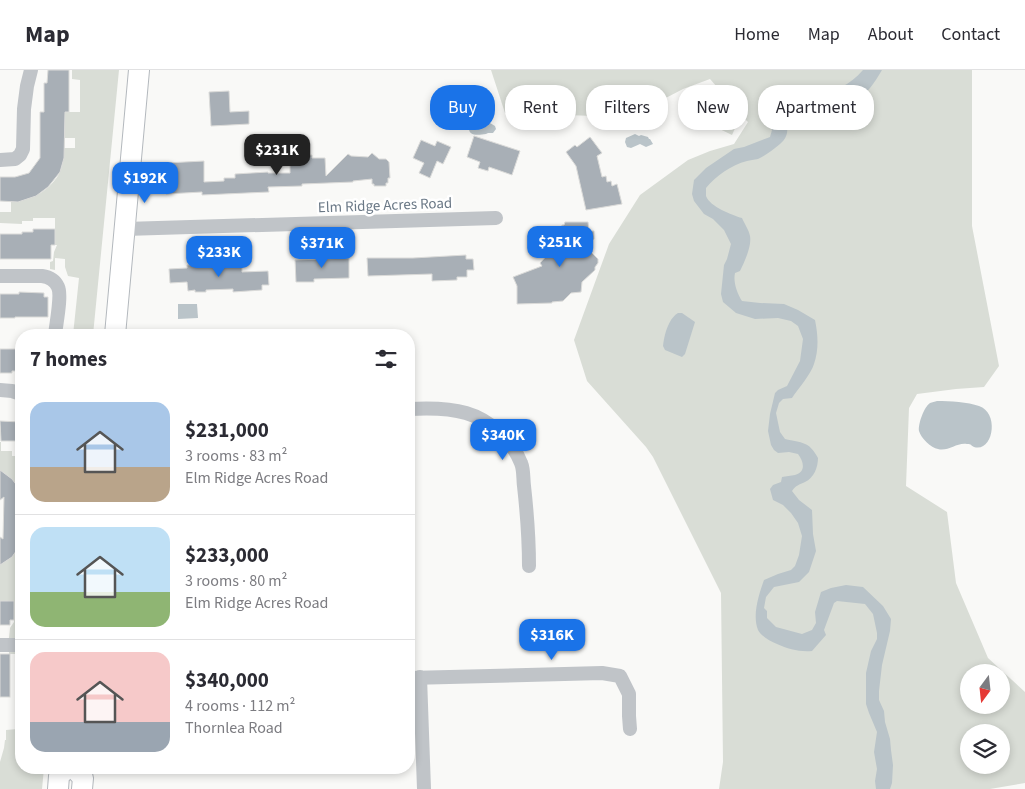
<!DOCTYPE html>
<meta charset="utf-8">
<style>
body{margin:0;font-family:"Source Sans 3",sans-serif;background:#f2f2f3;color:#2b2b33;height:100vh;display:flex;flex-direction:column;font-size:19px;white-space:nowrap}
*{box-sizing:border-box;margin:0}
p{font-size:16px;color:#7c7c81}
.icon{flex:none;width:28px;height:28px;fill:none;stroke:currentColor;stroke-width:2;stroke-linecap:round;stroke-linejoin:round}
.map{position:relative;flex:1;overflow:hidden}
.side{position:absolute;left:15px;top:259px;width:400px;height:445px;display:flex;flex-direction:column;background:#fff;border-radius:20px;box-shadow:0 2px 8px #0003}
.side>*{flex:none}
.guide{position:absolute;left:430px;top:15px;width:475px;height:45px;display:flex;gap:10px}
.needle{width:32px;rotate:195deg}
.controls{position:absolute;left:960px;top:594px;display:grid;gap:10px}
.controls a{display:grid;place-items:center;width:50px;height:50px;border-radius:50%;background:#fff;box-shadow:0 2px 8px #0003;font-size:25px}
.price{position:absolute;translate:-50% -42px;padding:0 11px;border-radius:10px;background:#1a73e8;color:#fff;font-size:16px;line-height:32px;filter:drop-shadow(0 1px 2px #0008)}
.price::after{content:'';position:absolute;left:50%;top:30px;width:15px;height:11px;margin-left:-8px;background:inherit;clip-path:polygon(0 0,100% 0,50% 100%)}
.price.active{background:#222;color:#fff}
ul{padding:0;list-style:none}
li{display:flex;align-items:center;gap:15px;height:125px;padding:0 15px}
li+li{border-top:1px solid #e1e1e2}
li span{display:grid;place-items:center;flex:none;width:140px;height:100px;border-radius:15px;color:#555}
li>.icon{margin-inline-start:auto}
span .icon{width:60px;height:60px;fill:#fffc;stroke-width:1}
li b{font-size:21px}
h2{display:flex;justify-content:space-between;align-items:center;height:60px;padding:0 15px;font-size:21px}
.pill{padding:0 18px;border-radius:20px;background:#fff;box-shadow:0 2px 8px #0003;font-size:18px;line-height:45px}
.pill.active{background:#1a73e8;color:#fff}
header{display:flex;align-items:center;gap:30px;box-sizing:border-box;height:70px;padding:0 25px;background:#fff;border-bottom:1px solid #e1e1e2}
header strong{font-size:24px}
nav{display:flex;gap:28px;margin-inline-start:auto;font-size:18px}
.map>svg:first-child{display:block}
.green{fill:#d9ddd6;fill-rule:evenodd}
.water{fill:#bac4c9}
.building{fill:#a8afb6;stroke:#dbdbd9}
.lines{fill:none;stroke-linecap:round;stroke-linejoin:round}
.secondary-casing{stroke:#b3b8bd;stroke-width:22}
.minor{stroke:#c0c4c8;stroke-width:14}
.secondary{stroke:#fff;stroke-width:20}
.labels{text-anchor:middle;stroke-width:5;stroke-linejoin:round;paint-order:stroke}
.street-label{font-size:15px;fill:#6a7886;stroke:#fff}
</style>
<header>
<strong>Map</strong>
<nav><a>Home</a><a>Map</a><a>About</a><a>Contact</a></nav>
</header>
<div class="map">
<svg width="1025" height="719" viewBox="0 0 1025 719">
<rect width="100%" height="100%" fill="#f9f9f7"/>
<g class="green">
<path d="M72,0H119L93,265H73L79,208L68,206L65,197V189L55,188V200L50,199V192L53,191L54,182L57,175H55V148H33V151H22V154L0,153V142H11V131C31,132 51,120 60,102C63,95 64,86 64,78H75V68H65V42H80V10L72,9Z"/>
<path d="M491,0H972V156L999,296L984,317L956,319L917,324L909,338L906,416L947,442L956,513L988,588L1025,622V713L990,719H719L723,692L721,523L653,387L646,377L587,311L574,270L609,174L640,125L688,90L710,81L734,74L748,52L741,45L732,65L701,50L717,17L710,9L683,19L616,54L594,46L505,43ZM969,602H1001V635H969ZM969,662H1001V695H969Z"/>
<path d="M0,372H1V381H12V386H21V421L12,409L0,400Z"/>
<path d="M21,474V556L15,557V569L9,568L10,558L14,552V531H0V495L12,487Z"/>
<path d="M21,581V698H44L42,719H0V692L4,678L5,670H6V660L18,659L19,627H21V584H9V582Z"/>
</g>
<g class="water">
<path d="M863,0H882C874,13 866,28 850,30C846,31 843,29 839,30C834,32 830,35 825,35C811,35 808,32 795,39C778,48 796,61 780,74C774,79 765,86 758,89C754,90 750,90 747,91C731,95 716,106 706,118C706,120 706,125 706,126C710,137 732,145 742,148C744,153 749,160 750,166C752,176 744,193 740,201L735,203C733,212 737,223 742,231L760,233L784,234L798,240L815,250C818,265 819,279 814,294C811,304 798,319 792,328L783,329L779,333L776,343L780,362L785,369C802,373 809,371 818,388C818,397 814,408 805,412C799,415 796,415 792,421L799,430L812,440L813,464L816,481L809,502L799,512L774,517L766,527L764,538L767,541V548L776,557L802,564L812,560L816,553L815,542L821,522L831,518L846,515L863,517L883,536L891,549L890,561L882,595L879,621V630L884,641L885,652L890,669L891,680L893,695L892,713L890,719H876L875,711L877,699L874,682L877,662L869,643L866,634V603L871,581L877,569V563L873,544L865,534L837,531L834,533L824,560L826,565L812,581C799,582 788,579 777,574C770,571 762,567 758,560C752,545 759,524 764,510L778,504L791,500L795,496L799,485L802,466L798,453L791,443L783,435L773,430L770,419L773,415L781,412L782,407C786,406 791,406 795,405C806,402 804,392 798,384L789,382L778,383L774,380L771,375L768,361L770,344L775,323L778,320L787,316L800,291L803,269L798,256L791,251L778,248L755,249L736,243L723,232L721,224L724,195L727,189L731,174L724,160L713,149L704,144L694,131L692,124L694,110L706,98L734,79L744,77L770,67L772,60C767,47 775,33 781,22C791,20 800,23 809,23C831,25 849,16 863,0Z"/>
<path d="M473,53H490L495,56L496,59L493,63H488L486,64C479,65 468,67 469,57Z"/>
<path d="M635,64L639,66L641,65L648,67L649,69H650L653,74L646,77L640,74L631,78L627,77L625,72L626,68Z"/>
<path d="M178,234H197L198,248L178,249Z"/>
<path d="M678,243H682L695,252L685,284L682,287L665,280L663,276C664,266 668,249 678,243Z"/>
<path d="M937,331C950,331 968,332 979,336C1000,343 993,383 974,377C970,375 972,374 967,374C957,372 948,382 938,379C931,378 921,368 919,361C918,354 924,337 930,333C932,332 935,332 937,331Z"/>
</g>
<g class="building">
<path d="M48,0H69V42H65L64,88L60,102L48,117L36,126L18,132L0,131V107H15L29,103L40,88V42H44V13H47Z"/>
<path d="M229,21L230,42L249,41V54L211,56L209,22Z"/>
<path d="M474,66L520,81L512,105L489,97L488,101L478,98L480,92L467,87Z"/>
<path d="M590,67L602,83L597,86L602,107L606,106L607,112L611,111L612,116L617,114L622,134L586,140L576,96L566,82L575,75L577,77Z"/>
<path d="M421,70L435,76L437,71L451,77L443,94L437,91L430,108L419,103L424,93L413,88Z"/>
<path d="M372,83L379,89H386L389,92L390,108H388V113H386V116H374V114H372V109L353,111V112L302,114V116L268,117L269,122L202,125V122L166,124L165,93L204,91V112L224,111V108H235V104L268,102V103H290V89L299,88V86L312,85V88H325L326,106L348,84L351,86L368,87Z"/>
<path d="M565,152H588L589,161H594V169L591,172V182L598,189V193L595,197V200L582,212L581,222L571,223L563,231L552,232V233L517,234V216L513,207L542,196L540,193L557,175L562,155H564Z"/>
<path d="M33,159H55V175H51V189H0V164H22V162H33Z"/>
<path d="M466,185V189H473L474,200H467V207H457V210L432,211V204L368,206L367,188H413Z"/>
<path d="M349,188V208L314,209V212H296L295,190Z"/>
<path d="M214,194V197L242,195V202L268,201L269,215H262V220L233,222V219L206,220V222H195V220L188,221L187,212L170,213L169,199L187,198V195Z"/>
<path d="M19,222L44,223V227H48V247H15V248H0V224H19Z"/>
<path d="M0,279H21V301H12V303H0Z"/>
<path d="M0,351L21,352V371H1Z"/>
<path d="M0,400L12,409L21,421V474L12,487L0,495V467L3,469L4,427L0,430Z"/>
<path d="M0,531H14V550H10V555H0Z"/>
<rect x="0" y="584" width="10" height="43"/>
</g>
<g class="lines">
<defs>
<g id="secondary">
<path d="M115,265L139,0"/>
<path d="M74,698L83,708L82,719"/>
<path d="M58,719L59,706L67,698"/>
</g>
</defs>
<use href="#secondary" class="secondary-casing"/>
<g class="minor">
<path d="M0,90L15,89L20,85L23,79L24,39L27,16L31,0"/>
<path d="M125,159L496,148"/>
<path d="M0,206H42C49,207 55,210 58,217C62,225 56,255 55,265"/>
<path d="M0,320L12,321L21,324"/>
<path d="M409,339C427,338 449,338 466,343C490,350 512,370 521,393C524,400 523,409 524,416C527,443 529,469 529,496"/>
<path d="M0,575H21"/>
<path d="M420,607L424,719"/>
<path d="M409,608L602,603L620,606L629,624V646L630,659"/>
</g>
<use href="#secondary" class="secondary"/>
</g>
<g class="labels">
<g class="street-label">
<text transform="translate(385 135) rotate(-2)" y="5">Elm Ridge Acres Road</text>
</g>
</g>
</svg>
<div class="controls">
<a><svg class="needle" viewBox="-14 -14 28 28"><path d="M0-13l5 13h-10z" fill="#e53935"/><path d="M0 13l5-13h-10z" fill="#7c7c81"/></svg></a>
<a><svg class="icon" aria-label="layers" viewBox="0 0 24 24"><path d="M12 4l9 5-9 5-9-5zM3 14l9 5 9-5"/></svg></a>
</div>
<b class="price active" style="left:277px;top:106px">$231K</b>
<b class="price" style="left:145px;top:134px">$192K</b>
<b class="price" style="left:560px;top:198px">$251K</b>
<b class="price" style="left:322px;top:199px">$371K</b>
<b class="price" style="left:219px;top:208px">$233K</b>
<b class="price" style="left:503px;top:391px">$340K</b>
<b class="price" style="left:552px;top:591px">$316K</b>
<div class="guide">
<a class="pill active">Buy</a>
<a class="pill">Rent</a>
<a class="pill">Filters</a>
<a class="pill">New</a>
<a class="pill">Apartment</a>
</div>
<section class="side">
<h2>7 homes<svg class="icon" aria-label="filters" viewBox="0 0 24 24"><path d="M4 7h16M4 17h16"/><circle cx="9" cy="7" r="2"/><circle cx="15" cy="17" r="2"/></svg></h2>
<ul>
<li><span style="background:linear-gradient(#a9c7e8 65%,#b9a48a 0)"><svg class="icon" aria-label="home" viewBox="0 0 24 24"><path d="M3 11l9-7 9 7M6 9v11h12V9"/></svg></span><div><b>$231,000</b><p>3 rooms · 83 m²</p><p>Elm Ridge Acres Road</p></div></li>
<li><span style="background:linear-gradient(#bfe0f5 65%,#8fb573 0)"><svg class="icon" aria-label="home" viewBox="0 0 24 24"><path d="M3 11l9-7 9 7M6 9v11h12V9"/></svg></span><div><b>$233,000</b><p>3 rooms · 80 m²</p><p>Elm Ridge Acres Road</p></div></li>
<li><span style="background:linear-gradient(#f6c9c9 70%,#9aa5b1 0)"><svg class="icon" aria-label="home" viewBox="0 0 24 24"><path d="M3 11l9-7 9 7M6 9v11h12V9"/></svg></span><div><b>$340,000</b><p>4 rooms · 112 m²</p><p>Thornlea Road</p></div></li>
</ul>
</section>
</div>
